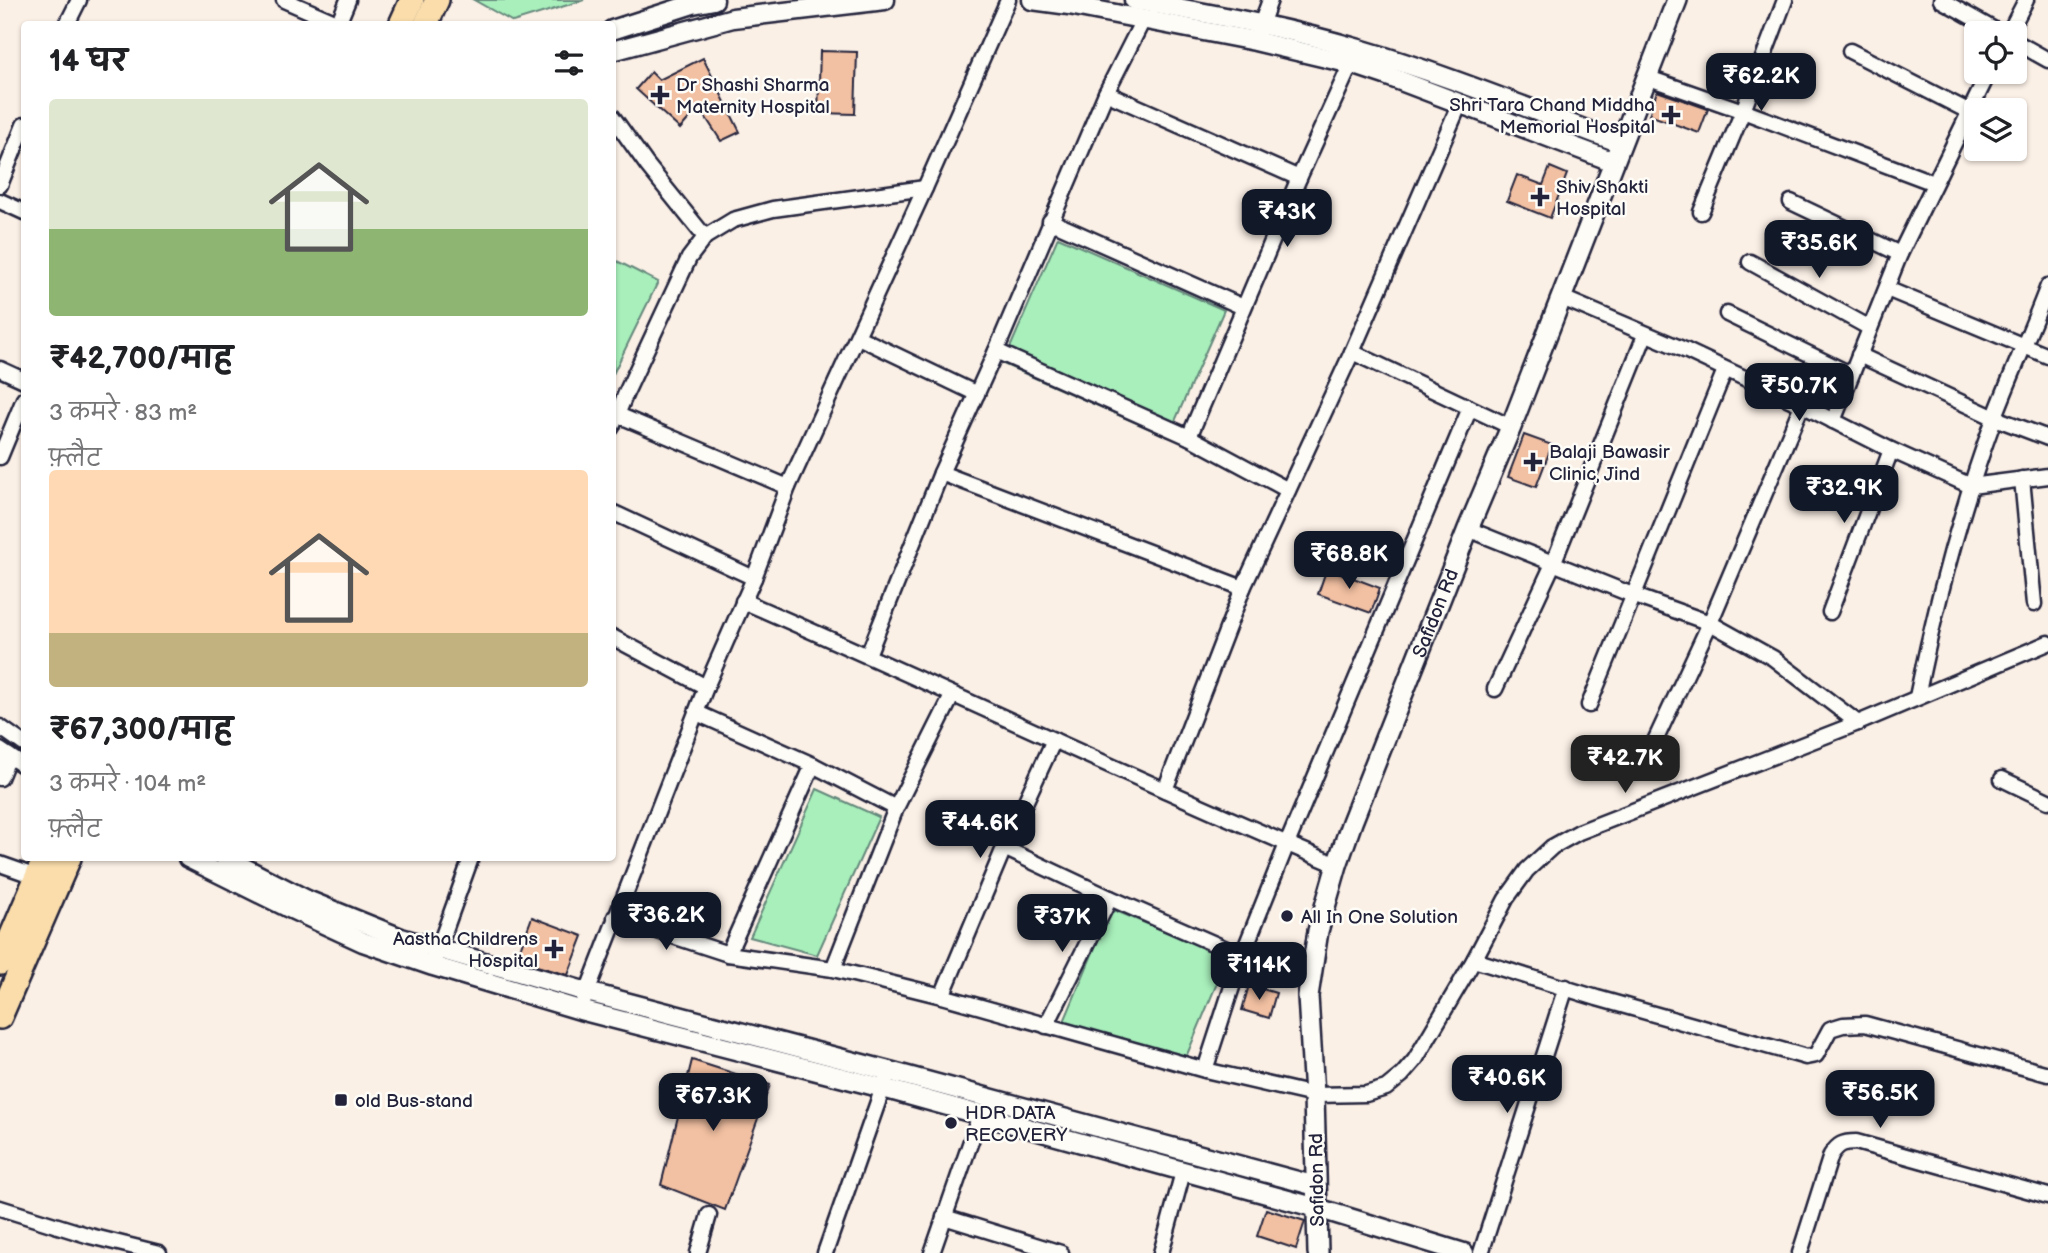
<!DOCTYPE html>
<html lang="hi">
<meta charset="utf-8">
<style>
body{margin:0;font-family:"Balsamiq Sans","Playpen Sans Deva",sans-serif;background:#f2f2f2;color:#202124;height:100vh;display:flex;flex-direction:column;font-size:26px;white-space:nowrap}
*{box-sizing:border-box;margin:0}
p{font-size:23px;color:#757577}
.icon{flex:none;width:38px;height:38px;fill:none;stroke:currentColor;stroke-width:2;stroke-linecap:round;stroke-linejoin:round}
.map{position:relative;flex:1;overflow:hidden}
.drawer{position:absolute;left:21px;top:21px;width:595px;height:840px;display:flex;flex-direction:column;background:#fff;border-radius:7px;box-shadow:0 2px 5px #0004}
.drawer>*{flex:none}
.fabs{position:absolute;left:1964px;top:21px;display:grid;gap:14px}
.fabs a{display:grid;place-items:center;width:63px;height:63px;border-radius:7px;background:#fff;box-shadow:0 2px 5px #0004;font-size:35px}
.price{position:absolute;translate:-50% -60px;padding:0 16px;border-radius:14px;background:#111827;color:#fff;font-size:23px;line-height:46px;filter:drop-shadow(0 2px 4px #0008)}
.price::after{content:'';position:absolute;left:50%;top:42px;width:21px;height:16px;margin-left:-10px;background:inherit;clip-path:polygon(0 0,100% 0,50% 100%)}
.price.current{background:#222;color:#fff}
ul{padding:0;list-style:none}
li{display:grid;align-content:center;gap:14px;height:371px;padding:0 28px}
li span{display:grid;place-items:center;height:217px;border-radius:7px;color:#555}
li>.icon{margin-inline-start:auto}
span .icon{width:126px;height:126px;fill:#fffc;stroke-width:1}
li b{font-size:30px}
h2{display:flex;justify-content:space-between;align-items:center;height:84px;padding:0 28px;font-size:30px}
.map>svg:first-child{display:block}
.green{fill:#a8efbb;stroke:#65887b;stroke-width:2}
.building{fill:#f2c0a2;stroke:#22223b;stroke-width:2}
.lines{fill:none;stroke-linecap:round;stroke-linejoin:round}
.minor-casing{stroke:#22223b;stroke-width:19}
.tertiary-casing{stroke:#22223b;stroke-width:23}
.secondary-casing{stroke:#22223b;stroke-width:24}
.trunk-casing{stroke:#22223b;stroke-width:28}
.minor{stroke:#fdfcf7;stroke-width:14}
.tertiary{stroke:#fdfcf7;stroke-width:18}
.secondary{stroke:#fdfcf7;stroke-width:19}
.trunk{stroke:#faddab;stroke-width:23}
.poi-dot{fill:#22223b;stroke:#fdfcf7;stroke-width:2.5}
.labels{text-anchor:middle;stroke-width:5;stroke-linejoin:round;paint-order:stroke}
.poi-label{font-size:19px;fill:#22223b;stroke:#fdfcf7;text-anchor:start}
.street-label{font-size:19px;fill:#22223b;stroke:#fdfcf7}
</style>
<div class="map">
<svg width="2048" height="1253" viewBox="0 0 2048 1253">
<rect width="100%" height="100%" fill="#fbf0e6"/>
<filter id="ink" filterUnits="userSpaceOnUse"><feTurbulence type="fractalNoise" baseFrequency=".0143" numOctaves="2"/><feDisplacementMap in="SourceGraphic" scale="14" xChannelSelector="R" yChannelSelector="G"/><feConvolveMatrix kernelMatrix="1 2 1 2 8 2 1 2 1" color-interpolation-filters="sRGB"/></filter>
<g filter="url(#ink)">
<g class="green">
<path d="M474,0H584L513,22Z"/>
<path d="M1058,237L1224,310L1168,437L1003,364Z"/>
<path d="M613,259L658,282L613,374Z"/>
<path d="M817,789L879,817L817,955L750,937Z"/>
<path d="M1111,909L1228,957L1186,1057L1063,1024Z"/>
</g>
<g class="building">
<path d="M820,51L857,52L855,114L818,113Z"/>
<path d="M703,58L740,132L721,141L699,107L680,129L636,89L651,72L659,80Z"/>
<path d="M1657,91L1708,109L1699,133L1649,115Z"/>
<path d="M1550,167L1567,174L1550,218L1507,201L1517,175L1543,185Z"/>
<path d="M1524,435L1552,445L1536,487L1508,477Z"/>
<path d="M1327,568L1380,588L1371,613L1318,594Z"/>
<path d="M532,917L583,936L568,975L516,960Z"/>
<path d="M1249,985L1276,993L1269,1018L1242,1010Z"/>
<path d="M692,1060L770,1085L725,1210L661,1185Z"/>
<path d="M1266,1209L1305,1221L1296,1249L1257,1236Z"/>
</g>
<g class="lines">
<defs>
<g id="minor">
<path d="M284,0L339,24"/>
<path d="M1941,0L2000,33"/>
<path d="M67,24L79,0"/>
<path d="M338,24L348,0"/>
<path d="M1258,33L1270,0"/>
<path d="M2009,33L2026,0"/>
<path d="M2014,41L2048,60"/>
<path d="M1850,51L1968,111"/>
<path d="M1646,77L1743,111L1934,183"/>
<path d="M1106,93L1299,178"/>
<path d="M612,116L647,165L705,237"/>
<path d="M0,185L24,125"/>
<path d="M0,201L24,212"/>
<path d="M1791,202L1900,254"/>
<path d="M1701,212L1743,111L1785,0"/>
<path d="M1050,221L1243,307"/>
<path d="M1750,262L1870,328"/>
<path d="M1887,289L2048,356"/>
<path d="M1560,297L1687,351L1802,405L1891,450L1971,486L2048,476"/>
<path d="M1727,314L1850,374"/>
<path d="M858,337L977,394"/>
<path d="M996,351L1189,437L1288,490"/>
<path d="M1352,352L1511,427"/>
<path d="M1859,355L1995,418L2048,438"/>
<path d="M0,369L24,380"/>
<path d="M618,415L788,487"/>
<path d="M1833,421L1900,254L1989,72"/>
<path d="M612,427L626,393L689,258L705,237L733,220L773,209L925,188"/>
<path d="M1189,437L1299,178L1354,57"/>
<path d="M0,457L24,399"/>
<path d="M941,473L1243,588"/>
<path d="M2022,479L2034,604"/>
<path d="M612,512L754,578"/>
<path d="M1468,529L1635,596L1710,623L1773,658L1858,723"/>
<path d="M743,601C942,687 1137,781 1337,865"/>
<path d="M1830,612L1891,450"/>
<path d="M612,637L706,687"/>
<path d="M868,655L941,473L996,351L1106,93L1143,20"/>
<path d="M1495,689L1553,564L1645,335"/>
<path d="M1917,697C1936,603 1961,509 1994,419C2011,374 2031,331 2048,286"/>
<path d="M1589,705L1725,370"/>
<path d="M697,713L813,765L896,808"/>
<path d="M0,727L24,744"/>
<path d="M0,750L24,766"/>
<path d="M1648,756L1710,623L1802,405"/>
<path d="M0,778L9,756"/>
<path d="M2002,779L2048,801"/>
<path d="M1165,790L1243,588L1352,352L1460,103"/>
<path d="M1004,848L1110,898L1242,956"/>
<path d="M0,864L37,877"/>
<path d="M615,917L728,954L833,969L942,996L1205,1070L1314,1095L1366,1094L1386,1088L1402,1075L1415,1060L1474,960L1506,899L1527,870L1552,847L1579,832L1858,723L2048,643"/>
<path d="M728,954L813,765"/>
<path d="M435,958L471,858"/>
<path d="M1474,960L1597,998L1806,1057L1816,1055L1830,1029L1843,1025L1865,1024L2048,1074"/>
<path d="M833,969L896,808L952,696"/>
<path d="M942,996L1004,848L1054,740"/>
<path d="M580,1010L706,687L754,578L788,487L925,188L1008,0"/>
<path d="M1046,1026L1110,898"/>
<path d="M1205,1070L1242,956L1287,844L1470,408"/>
<path d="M0,1208L90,1236L159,1253"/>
<path d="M944,1217L1061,1253"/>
<path d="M698,1253L709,1215"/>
<path d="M825,1253L886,1079"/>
<path d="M932,1253L980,1115"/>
<path d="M1161,1253L1183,1172"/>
<path d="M1481,1253L1566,987"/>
<path d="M1800,1253L1831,1155C1838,1144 1843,1142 1856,1142L2048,1196"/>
</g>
<g id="tertiary">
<path d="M1032,0L1069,5L1255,41L1352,64L1385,75L1614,162"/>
<path d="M1134,0C1210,14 1285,27 1359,49C1448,75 1534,111 1621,143"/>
<path d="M612,30L693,4L714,0"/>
<path d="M612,51L733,18L885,0"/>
<path d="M188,858L287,907L363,942L433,966L580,1010L883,1088L1317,1208L1464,1253"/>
<path d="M225,858L307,900L401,938L587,992L889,1071L1316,1186"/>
</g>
<g id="secondary">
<path id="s1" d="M1318,1253L1314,1095L1308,996L1318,931L1337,865L1352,822L1468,529L1511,427L1677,0"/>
</g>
<g id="trunk">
<path d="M401,24L412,0"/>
<path d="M426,24L437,0"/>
<path d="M0,963L45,858"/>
<path d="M0,1017L69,858"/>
</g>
</defs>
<use href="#minor" class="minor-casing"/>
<use href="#tertiary" class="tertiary-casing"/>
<use href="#secondary" class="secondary-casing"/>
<use href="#trunk" class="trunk-casing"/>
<use href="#minor" class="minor"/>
<use href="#tertiary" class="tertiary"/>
<use href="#secondary" class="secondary"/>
<use href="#trunk" class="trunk"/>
</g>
</g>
<g class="poi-dot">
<path d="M656.5 84.5h7v7h7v7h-7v7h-7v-7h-7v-7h7z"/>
<path d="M1667.5 104.5h7v7h7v7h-7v7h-7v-7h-7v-7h7z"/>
<path d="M1536.5 186.5h7v7h7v7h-7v7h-7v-7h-7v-7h7z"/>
<path d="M1529.5 451.5h7v7h7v7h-7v7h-7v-7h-7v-7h7z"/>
<circle cx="1287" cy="916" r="7"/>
<path d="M550.5 938.5h7v7h7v7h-7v7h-7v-7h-7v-7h7z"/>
<rect x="334" y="1093" width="14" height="14" rx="3.5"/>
<circle cx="951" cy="1123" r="7"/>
</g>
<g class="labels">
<g class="poi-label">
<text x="676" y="91">Dr Shashi Sharma<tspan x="676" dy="22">Maternity Hospital</tspan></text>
<text x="1655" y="111" text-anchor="end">Shri Tara Chand Middha<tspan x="1655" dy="22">Memorial Hospital</tspan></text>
<text x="1556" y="193">Shiv Shakti<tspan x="1556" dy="22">Hospital</tspan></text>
<text x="1549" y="458">Balaji Bawasir<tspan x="1549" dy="22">Clinic, Jind</tspan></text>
<text x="1301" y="923">All In One Solution</text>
<text x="538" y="945" text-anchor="end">Aastha Childrens<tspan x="538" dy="22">Hospital</tspan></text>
<text x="355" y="1107">old Bus-stand</text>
<text x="965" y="1119">HDR DATA<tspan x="965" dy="22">RECOVERY</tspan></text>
</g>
<g class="street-label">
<text dy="7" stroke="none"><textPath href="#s1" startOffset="662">Safidon Rd</textPath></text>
<text transform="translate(1316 1180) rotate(-91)" y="7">Safidon Rd</text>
</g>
</g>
</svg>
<div class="fabs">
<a><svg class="icon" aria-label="locate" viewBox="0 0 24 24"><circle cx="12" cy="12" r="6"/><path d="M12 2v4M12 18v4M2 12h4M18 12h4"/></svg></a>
<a><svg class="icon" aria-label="layers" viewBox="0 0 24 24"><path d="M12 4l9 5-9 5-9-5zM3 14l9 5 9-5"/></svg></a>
</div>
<b class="price" style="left:1761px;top:113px">₹62.2K</b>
<b class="price" style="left:1287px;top:249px">₹43K</b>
<b class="price" style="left:1819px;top:280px">₹35.6K</b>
<b class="price" style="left:1799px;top:423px">₹50.7K</b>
<b class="price" style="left:1844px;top:525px">₹32.9K</b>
<b class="price" style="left:1349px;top:591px">₹68.8K</b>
<b class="price current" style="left:1625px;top:795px">₹42.7K</b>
<b class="price" style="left:980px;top:860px">₹44.6K</b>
<b class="price" style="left:666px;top:952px">₹36.2K</b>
<b class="price" style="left:1062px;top:954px">₹37K</b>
<b class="price" style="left:1259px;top:1002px">₹114K</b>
<b class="price" style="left:1507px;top:1115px">₹40.6K</b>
<b class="price" style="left:1880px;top:1130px">₹56.5K</b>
<b class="price" style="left:713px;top:1133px">₹67.3K</b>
<section class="drawer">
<h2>14 घर<svg class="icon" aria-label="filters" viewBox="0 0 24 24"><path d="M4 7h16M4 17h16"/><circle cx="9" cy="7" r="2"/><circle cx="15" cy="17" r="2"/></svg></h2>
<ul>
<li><span style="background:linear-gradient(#dfe7d0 60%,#8fb573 0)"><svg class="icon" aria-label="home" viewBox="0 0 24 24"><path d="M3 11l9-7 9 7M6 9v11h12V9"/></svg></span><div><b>₹42,700/माह</b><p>3 कमरे · 83 m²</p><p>फ़्लैट</p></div></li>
<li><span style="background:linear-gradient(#ffd9b3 75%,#c2b280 0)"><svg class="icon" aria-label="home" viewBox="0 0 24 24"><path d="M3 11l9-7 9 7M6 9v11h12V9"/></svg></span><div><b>₹67,300/माह</b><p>3 कमरे · 104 m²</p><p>फ़्लैट</p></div></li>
</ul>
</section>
</div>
